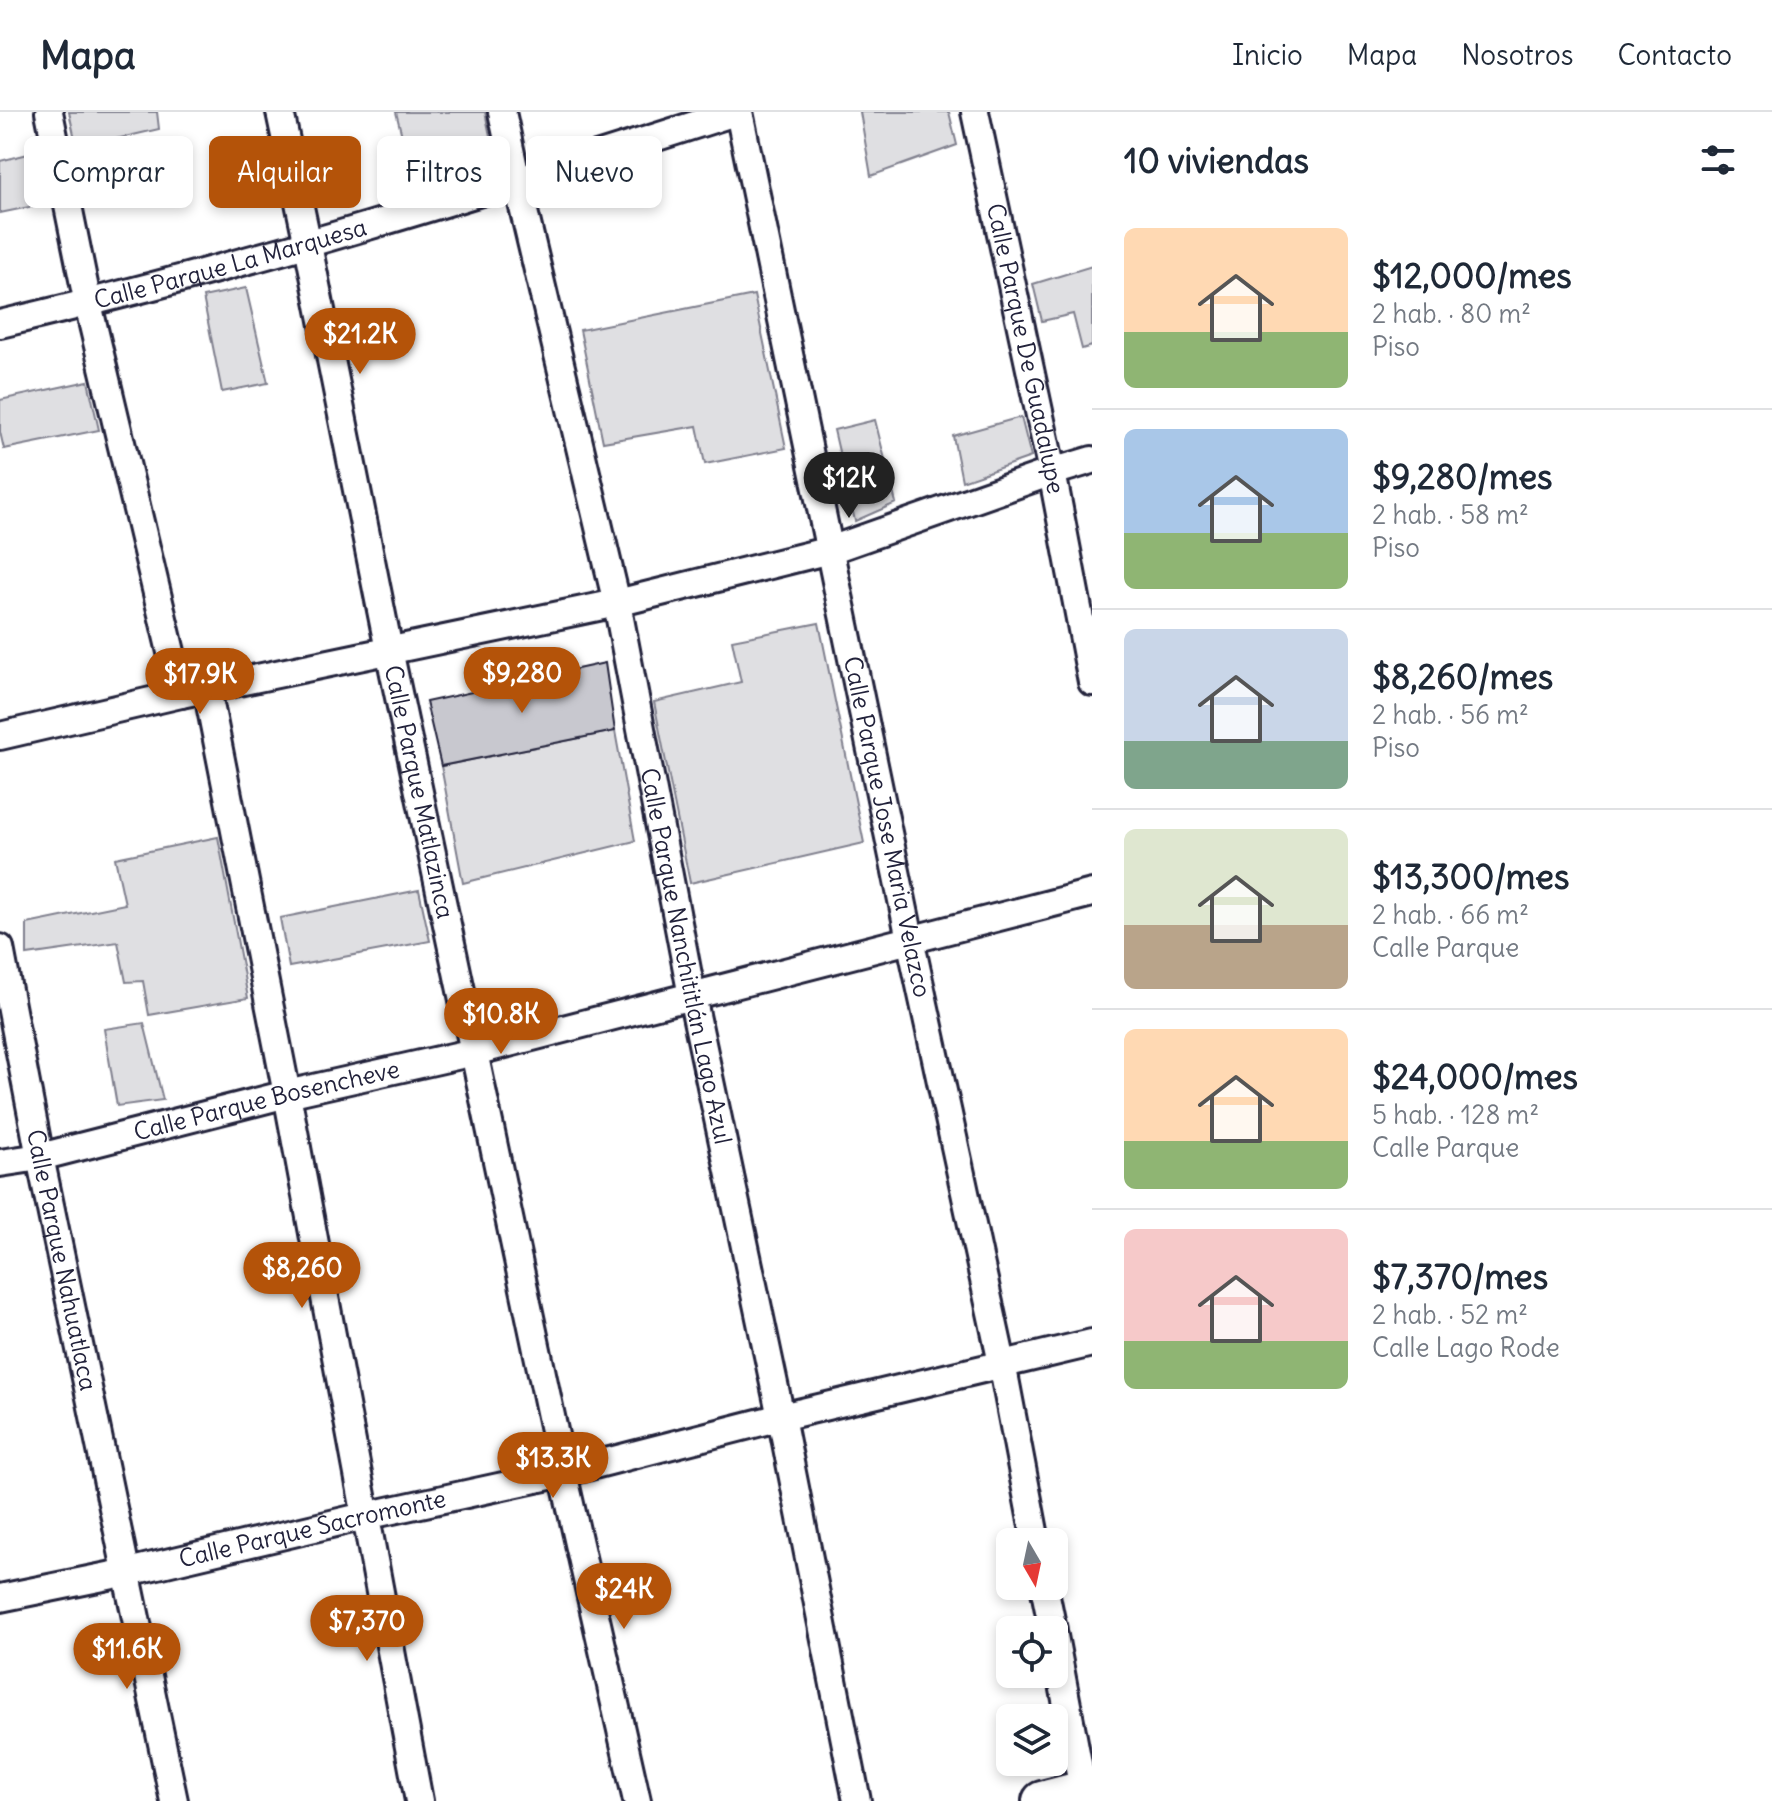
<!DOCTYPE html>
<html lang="es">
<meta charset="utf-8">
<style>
body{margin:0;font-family:Delius,sans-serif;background:#f6f6f7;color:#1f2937;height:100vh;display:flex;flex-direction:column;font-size:30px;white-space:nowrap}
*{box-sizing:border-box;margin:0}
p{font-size:26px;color:#747a83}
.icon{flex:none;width:44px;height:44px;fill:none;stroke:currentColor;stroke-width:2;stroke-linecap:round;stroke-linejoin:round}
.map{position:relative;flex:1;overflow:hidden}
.details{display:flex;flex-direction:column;background:#fff;width:680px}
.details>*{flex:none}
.guide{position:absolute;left:24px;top:24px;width:760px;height:72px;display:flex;gap:16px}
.needle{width:52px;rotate:171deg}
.tools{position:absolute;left:996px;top:1416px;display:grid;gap:16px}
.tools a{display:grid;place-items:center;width:72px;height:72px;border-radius:12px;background:#fff;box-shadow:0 4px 12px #0003;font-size:40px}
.price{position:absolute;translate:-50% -68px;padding:0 18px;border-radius:28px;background:#b45309;color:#fff;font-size:26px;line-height:52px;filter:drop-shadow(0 2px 4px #0008)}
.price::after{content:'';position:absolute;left:50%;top:48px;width:24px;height:18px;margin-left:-12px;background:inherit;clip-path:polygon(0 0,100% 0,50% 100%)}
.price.on{background:#222;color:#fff}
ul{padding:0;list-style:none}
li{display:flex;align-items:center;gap:24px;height:200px;padding:0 32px}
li+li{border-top:2px solid #e0e1e3}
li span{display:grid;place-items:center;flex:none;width:224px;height:160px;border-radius:12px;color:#555}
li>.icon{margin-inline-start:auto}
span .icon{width:96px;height:96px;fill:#fffc;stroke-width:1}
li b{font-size:34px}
h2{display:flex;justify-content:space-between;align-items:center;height:96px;padding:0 32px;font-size:34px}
.tag{padding:0 28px;border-radius:12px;background:#fff;box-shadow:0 4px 12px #0003;font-size:28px;line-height:72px}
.tag.on{background:#b45309;color:#fff}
header{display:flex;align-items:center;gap:48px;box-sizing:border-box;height:112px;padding:0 40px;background:#fff;border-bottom:2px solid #e0e1e3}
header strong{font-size:38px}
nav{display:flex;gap:44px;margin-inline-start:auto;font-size:28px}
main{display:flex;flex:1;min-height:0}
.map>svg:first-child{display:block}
.green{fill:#dfdfe2;stroke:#80808e;stroke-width:2}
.building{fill:#c8c8cf;stroke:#22223b;stroke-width:2}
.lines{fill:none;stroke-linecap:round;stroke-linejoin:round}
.minor-casing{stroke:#22223b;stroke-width:32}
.secondary-casing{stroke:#22223b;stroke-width:44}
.minor{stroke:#fff;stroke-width:26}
.secondary{stroke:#fff;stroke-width:38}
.labels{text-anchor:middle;stroke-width:6;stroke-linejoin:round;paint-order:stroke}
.street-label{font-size:24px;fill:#22223b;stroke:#fff}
</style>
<header>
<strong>Mapa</strong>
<nav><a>Inicio</a><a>Mapa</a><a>Nosotros</a><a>Contacto</a></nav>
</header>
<main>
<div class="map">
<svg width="1092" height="1689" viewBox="0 0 1092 1689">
<rect width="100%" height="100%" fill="#fff"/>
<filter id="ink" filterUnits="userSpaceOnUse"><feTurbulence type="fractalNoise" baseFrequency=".0125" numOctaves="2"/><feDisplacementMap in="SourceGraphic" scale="16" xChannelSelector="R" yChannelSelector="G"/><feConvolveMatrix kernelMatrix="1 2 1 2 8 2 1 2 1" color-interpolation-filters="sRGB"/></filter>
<g filter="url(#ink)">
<g class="green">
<path d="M69,0H157L159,17L77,36Z"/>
<path d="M396,0H485L495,48L414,72Z"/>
<path d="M860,0H949L957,33L871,64Z"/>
<path d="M40,39L44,92L0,101V49Z"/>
<path d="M1092,154V234L1082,237L1073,202L1042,209L1033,172Z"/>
<path d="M246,176L268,271L222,280L203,185Z"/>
<path d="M754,183L786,336L705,352L697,314L603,330L580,218Z"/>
<path d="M88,269L99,318L4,337L0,320V288Z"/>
<path d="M1021,305L1031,345L962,369L953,324Z"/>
<path d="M875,308L896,391L855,409L834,318Z"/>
<path d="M819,511L864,731L690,771L654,590L741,570L732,528Z"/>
<path d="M615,619L635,729L463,771L441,654Z"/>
<path d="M218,725L248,886L149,903L143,869L126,870L118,830L27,843V812L125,792L115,746Z"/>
<path d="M419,778L430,829L289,855L280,806Z"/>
<path d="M144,911L163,988L117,994L104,917Z"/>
</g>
<path class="building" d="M605,551L615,619L441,654L426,590Z"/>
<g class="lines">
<defs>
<g id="minor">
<path d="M49,0L88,192L181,582"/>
<path id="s1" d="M280,0L308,133L389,538L563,1361L637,1689"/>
<path id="s2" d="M502,0L517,70L617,491L692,884L781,1305L857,1689"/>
<path id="s3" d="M739,0L910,827L1002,1251L1036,1430"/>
<path id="s4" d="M975,0L1052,360L1092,570"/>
<path id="s5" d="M0,212C249,154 492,78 735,0"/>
<path d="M207,577L287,982L419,1689"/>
<path d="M0,624L181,582L617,491L830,438L1052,360L1092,348"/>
<path id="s6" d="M0,836L40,1045L174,1689"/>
<path id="s7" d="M0,1051L40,1045L287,982L474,940L1092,781"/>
<path d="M1044,1474L1053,1518"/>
<path id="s8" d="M0,1486L128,1460L365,1404L563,1361L781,1305L1092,1231"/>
<path d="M1054,1524L1083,1678"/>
</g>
<path id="secondary" d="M1042,1689L1092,1676"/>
</defs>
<use href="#minor" class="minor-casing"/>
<use href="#secondary" class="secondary-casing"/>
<use href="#minor" class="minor"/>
<use href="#secondary" class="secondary"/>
</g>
</g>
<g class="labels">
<g class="street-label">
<text dy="8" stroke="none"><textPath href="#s5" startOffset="238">Calle Parque La Marquesa</textPath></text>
<text dy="8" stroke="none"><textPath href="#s4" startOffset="242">Calle Parque De Guadalupe</textPath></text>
<text dy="8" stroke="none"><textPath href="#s1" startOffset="694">Calle Parque Matlazinca</textPath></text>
<text dy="8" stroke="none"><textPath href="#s3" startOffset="730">Calle Parque Jose Maria Velazco</textPath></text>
<text dy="8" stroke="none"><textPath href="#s2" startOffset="864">Calle Parque Nanchititlán Lago Azul</textPath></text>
<text dy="8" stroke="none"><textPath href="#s7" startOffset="274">Calle Parque Bosencheve</textPath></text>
<text dy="8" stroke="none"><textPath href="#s6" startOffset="318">Calle Parque Nahuatlaca</textPath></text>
<text dy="8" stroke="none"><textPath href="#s8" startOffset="320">Calle Parque Sacromonte</textPath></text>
</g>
</g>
</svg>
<div class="tools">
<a><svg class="needle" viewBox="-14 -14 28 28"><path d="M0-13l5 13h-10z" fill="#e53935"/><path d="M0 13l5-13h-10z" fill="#747a83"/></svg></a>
<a><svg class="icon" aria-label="locate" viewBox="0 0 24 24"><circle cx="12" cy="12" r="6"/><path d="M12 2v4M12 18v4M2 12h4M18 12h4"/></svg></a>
<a><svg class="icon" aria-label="layers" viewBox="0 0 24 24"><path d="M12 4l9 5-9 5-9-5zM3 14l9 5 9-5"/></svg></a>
</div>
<b class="price" style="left:360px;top:264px">$21.2K</b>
<b class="price on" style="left:849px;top:408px">$12K</b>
<b class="price" style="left:522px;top:603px">$9,280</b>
<b class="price" style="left:200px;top:604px">$17.9K</b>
<b class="price" style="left:501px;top:944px">$10.8K</b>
<b class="price" style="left:302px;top:1198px">$8,260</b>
<b class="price" style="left:553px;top:1388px">$13.3K</b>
<b class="price" style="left:624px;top:1519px">$24K</b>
<b class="price" style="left:367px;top:1551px">$7,370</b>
<b class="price" style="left:127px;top:1579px">$11.6K</b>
<div class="guide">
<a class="tag">Comprar</a>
<a class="tag on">Alquilar</a>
<a class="tag">Filtros</a>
<a class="tag">Nuevo</a>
</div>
</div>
<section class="details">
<h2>10 viviendas<svg class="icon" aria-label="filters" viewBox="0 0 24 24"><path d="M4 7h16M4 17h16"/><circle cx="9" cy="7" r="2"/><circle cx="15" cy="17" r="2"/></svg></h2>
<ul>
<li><span style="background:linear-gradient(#ffd9b3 65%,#8fb573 0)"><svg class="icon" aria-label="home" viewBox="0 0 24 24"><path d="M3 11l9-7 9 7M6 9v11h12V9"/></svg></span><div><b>$12,000/mes</b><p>2 hab. · 80 m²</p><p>Piso</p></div></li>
<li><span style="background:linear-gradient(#a9c7e8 65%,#8fb573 0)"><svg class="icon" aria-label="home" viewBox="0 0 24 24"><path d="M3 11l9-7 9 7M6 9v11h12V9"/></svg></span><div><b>$9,280/mes</b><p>2 hab. · 58 m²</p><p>Piso</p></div></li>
<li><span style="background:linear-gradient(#c9d6e8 70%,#7fa58c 0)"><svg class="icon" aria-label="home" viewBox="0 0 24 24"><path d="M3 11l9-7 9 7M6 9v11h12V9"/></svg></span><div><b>$8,260/mes</b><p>2 hab. · 56 m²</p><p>Piso</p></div></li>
<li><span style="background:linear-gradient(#dfe7d0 60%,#b9a48a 0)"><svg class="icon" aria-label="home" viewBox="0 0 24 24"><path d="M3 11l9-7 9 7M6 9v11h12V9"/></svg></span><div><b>$13,300/mes</b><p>2 hab. · 66 m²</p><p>Calle Parque</p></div></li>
<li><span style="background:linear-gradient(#ffd9b3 70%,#8fb573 0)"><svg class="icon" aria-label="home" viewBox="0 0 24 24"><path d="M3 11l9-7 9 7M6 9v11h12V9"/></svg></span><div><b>$24,000/mes</b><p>5 hab. · 128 m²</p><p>Calle Parque</p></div></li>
<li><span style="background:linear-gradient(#f6c9c9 70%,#8fb573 0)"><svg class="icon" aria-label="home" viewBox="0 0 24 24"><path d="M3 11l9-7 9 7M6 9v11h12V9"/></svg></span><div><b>$7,370/mes</b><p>2 hab. · 52 m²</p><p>Calle Lago Rode</p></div></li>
</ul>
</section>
</main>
